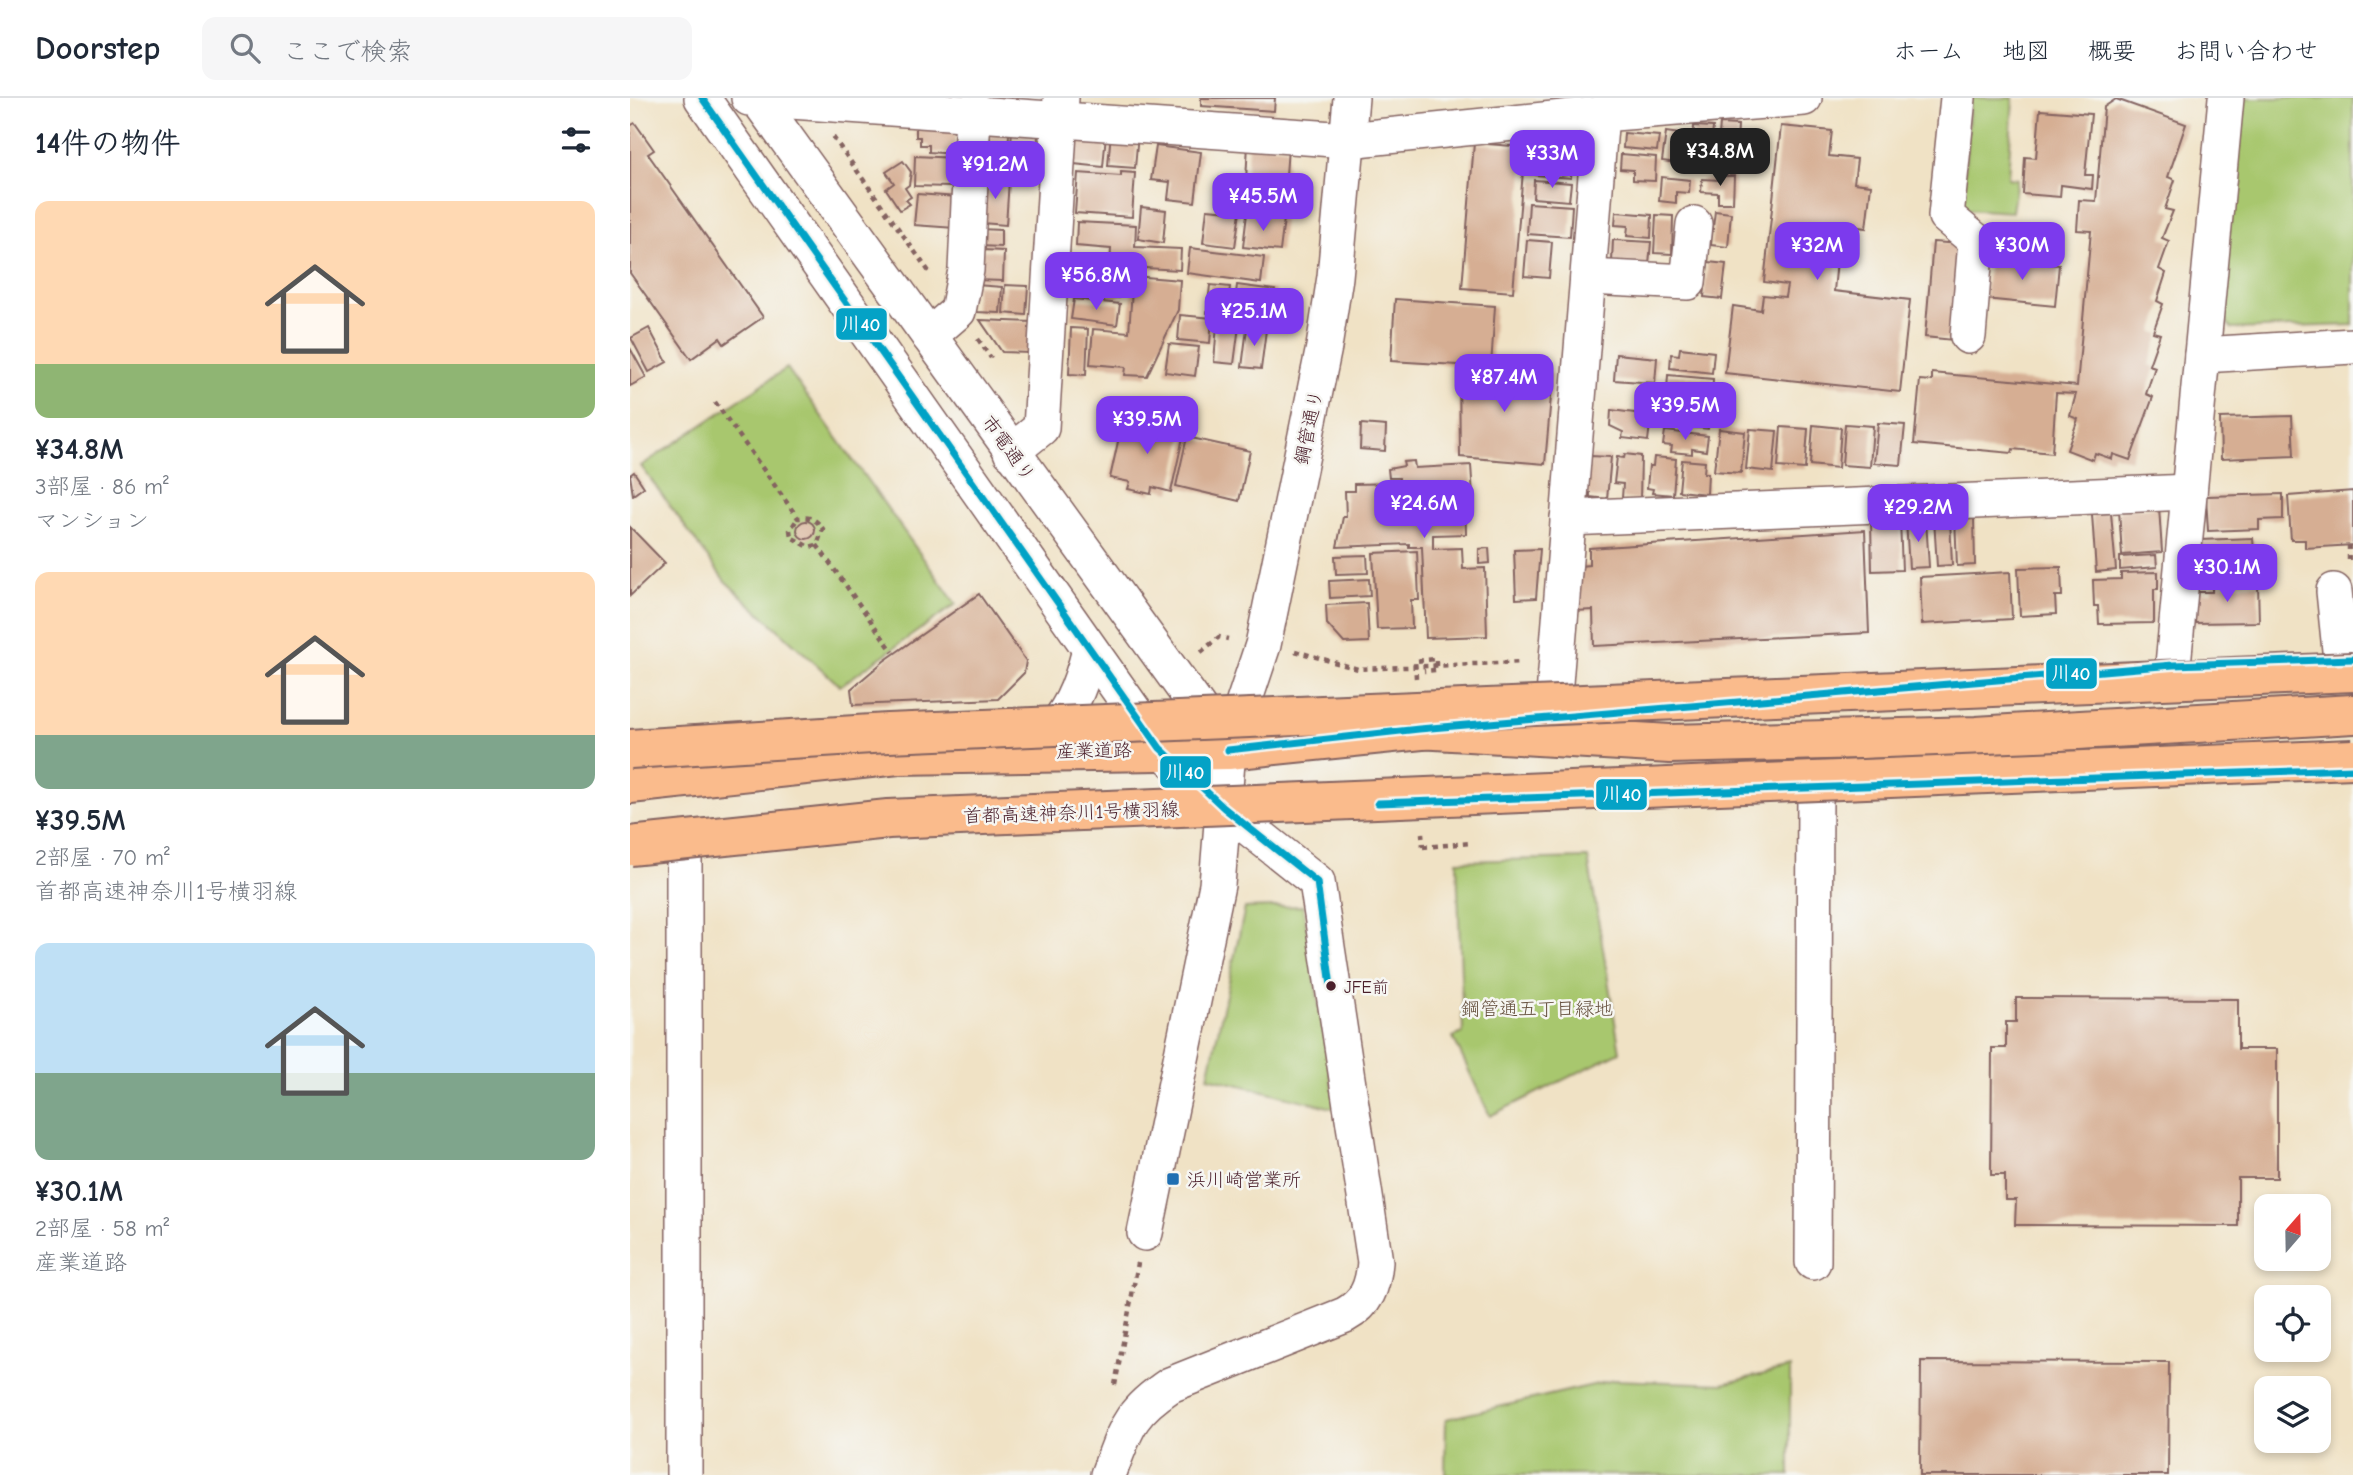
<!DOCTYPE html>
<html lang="ja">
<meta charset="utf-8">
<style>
body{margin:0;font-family:"Comic Neue","Klee One",sans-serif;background:#f6f6f7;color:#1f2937;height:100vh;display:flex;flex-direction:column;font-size:26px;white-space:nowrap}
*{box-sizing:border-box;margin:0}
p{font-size:23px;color:#747a83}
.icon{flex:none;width:38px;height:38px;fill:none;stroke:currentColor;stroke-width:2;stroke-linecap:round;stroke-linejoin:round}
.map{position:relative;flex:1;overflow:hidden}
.panel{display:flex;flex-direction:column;background:#fff;width:630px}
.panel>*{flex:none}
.needle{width:46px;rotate:20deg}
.tools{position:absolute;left:1624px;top:1096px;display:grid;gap:14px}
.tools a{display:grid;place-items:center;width:77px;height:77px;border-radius:14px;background:#fff;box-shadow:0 4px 10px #0003;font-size:35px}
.price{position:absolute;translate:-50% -60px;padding:0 16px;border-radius:14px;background:#7c3aed;color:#fff;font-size:23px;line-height:46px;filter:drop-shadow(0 2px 4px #0008)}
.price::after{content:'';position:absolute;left:50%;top:42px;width:21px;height:16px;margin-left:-10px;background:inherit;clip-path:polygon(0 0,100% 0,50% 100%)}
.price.on{background:#222;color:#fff}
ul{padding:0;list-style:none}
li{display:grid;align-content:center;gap:14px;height:371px;padding:0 35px}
li span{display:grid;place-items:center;height:217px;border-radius:14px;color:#555}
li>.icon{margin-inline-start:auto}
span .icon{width:126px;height:126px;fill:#fffc;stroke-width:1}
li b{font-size:30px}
h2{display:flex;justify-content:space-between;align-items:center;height:84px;padding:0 35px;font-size:30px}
header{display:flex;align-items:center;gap:42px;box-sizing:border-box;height:98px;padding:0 35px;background:#fff;border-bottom:2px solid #e0e1e3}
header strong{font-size:33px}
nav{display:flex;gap:38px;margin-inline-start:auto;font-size:24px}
.search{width:490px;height:63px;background:#f6f6f7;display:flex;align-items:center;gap:18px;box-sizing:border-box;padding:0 24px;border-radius:14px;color:#747a83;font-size:26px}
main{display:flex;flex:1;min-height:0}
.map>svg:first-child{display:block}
.green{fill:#a8c76e;stroke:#79734c;stroke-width:2}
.building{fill:#d6ae93}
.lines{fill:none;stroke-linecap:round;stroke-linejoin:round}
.minor-casing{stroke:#846361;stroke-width:38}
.major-casing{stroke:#846361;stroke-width:42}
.highway-casing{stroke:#846361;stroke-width:42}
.path{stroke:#846361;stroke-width:4.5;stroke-dasharray:5 5;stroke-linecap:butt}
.minor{stroke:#fff;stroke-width:35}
.major{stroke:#fabb8c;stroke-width:38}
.highway{stroke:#fabb8c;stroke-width:38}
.highway-bridge-casing{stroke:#846361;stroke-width:42;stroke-linecap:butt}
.path-bridge{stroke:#846361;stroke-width:4.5;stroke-dasharray:5 5;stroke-linecap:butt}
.highway-bridge{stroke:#fabb8c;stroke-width:38}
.bus-1-casing{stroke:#f6f6f2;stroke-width:12}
.bus-1{stroke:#04a2c6;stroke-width:7}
.bus-dot{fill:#4a1f2b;stroke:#f6f6f2;stroke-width:2.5}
.poi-dot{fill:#1f6fb2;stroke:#f6f6f2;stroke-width:2.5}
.labels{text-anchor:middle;stroke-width:5;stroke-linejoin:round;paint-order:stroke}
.bus-label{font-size:17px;fill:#4a1f2b;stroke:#f6f6f2;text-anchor:start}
.street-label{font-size:19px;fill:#4a1f2b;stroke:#f6f6f2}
.park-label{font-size:19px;fill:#66513f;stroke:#f6f6f2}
.poi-label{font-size:19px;fill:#4a1f2b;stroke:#f6f6f2;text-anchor:start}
.line-badge{stroke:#f6f6f2;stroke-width:2.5}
.badge-label{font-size:19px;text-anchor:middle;font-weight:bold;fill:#fff}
</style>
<header>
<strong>Doorstep</strong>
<div class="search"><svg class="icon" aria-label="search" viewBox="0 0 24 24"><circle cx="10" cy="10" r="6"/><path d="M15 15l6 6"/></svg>ここで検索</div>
<nav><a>ホーム</a><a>地図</a><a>概要</a><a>お問い合わせ</a></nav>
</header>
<main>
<section class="panel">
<h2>14件の物件<svg class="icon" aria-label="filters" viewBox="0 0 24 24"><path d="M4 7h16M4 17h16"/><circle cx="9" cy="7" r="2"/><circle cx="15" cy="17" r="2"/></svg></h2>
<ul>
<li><span style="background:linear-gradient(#ffd9b3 75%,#8fb573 0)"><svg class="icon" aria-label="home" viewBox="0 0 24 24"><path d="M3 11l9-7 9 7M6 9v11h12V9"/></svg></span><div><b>¥34.8M</b><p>3部屋 · 86 m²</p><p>マンション</p></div></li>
<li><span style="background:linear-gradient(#ffd9b3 75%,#7fa58c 0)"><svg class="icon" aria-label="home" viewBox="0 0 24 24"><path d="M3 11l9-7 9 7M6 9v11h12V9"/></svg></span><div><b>¥39.5M</b><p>2部屋 · 70 m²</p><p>首都高速神奈川1号横羽線</p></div></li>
<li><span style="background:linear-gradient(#bfe0f5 60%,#7fa58c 0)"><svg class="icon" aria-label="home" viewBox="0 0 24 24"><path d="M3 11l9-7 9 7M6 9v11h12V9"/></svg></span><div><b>¥30.1M</b><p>2部屋 · 58 m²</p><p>産業道路</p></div></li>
</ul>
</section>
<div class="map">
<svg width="1723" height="1377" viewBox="0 0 1723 1377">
<rect width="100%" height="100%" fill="#f6f6f2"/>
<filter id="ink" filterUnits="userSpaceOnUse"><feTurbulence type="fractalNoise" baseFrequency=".0143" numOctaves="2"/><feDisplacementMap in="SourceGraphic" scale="14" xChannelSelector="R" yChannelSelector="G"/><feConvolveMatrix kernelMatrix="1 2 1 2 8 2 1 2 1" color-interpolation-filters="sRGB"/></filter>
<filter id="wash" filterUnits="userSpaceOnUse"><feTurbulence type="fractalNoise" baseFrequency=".00686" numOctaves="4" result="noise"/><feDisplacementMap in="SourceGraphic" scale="28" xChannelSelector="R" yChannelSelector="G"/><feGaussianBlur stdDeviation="1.57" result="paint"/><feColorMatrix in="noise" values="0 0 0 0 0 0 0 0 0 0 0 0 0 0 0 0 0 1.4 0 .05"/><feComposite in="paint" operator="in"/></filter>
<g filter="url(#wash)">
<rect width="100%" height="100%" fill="#f0e2c5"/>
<g class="green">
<path d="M1340,0H1383L1378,80L1387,81L1382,114L1332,111Z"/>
<path d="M1611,0H1723V227L1602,231L1588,214Z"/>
<path d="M157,270L326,506L210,588L95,483L11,368Z"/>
<path d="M958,760L990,954L860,1018L823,939L833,935L827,763Z"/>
<path d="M673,808L706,1011L578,979L615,810Z"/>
<path d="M1160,1270V1377H815L816,1321L985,1282L1092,1286Z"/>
</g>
<g id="blocks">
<g class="building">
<path d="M571,0H645L644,13L571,8Z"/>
<path d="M1486,1L1556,26L1538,79L1545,82L1535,111L1543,113L1532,140L1539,143L1529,171L1536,175L1527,203L1533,206L1523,234L1530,236L1519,267L1525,269L1516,296L1523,299L1500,362L1483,356L1482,361L1465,355L1463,362L1437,352L1448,321L1440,318L1446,296L1426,295L1422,355L1383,351L1382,355L1284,346L1290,282L1302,283V275L1447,288L1461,133L1447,132L1449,102L1466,103L1474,9Z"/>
<path d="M1410,12L1461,16L1455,77H1463L1462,91L1431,87L1430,99L1393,96L1395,59L1406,60Z"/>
<path d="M5,25L24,52L18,56L133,219L94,246L90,240L61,261L0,175V28Z"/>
<path d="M286,26L327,28L325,56L299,54V47H290V39H286Z"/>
<path d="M1090,26L1108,27L1106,61L1087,59Z"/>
<path d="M382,27L408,37L406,77L380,76Z"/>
<path d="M1064,28L1083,29L1080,63L1062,61Z"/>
<path d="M1151,28L1202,33L1199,58L1227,61L1224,85L1241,87L1236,130L1221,128L1220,144L1209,142L1204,193L1280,202L1270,294L1095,275L1103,208L1131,212L1133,197L1155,199L1157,187L1134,184Z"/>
<path d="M453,33L476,36L473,69L444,66L446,41Z"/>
<path d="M360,34L379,35L377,70L358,68Z"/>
<path d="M481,34L508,36L505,70L478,68Z"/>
<path d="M1036,34L1057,37L1054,66L1032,63Z"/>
<path d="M994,35L1029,38L1027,53L993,50Z"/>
<path d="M907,39L944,42L943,57L906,54Z"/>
<path d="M844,45L895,49L883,194L832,190Z"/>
<path d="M618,46L658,50L654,104L615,101Z"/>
<path d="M526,48L571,54L565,104L538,101L540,84L521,82Z"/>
<path d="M991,56L1026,59L1025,83L1003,82V72L990,71Z"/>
<path d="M285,58L326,60L325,67H322L321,89L284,88Z"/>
<path d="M908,60L942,62L941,80L906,77Z"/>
<path d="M273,63L281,74L279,87L275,90L281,99L276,102L280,106L270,112L256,91L264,85L256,74Z"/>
<path d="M491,74L505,75L502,119L445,115L448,75L491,78Z"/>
<path d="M1090,78H1104L1103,105H1088V95L1071,94L1072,81L1090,82Z"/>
<path d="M1031,79L1060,82L1059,95L1046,94V105L1029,103Z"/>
<path d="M351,80L379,82L376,127L352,125Z"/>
<path d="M904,82L941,85L939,103L903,100Z"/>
<path d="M287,96L327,99L325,130L284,127Z"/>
<path d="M899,105L942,108L940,139L897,136Z"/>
<path d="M511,109L536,112L533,145L508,141Z"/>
<path d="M577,111L610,114L605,149L573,145Z"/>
<path d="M1085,113L1101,115L1098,149L1081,147Z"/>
<path d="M986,114L1022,117L1021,140L997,138L998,128L985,127Z"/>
<path d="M617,116L654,121L650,153L613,149Z"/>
<path d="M1026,117L1043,118L1042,156L1024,155Z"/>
<path d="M447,124L506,127L505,149L551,151L550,172L480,168L481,151L446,148Z"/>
<path d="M350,131L371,132V149L350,148Z"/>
<path d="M897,142L922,144L919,180L894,178Z"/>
<path d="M983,142L1021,144L1019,167L982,164Z"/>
<path d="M1303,144L1331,146L1323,242L1295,239Z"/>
<path d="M560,150L634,159L631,185L557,175Z"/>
<path d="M353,152L374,153L373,183L346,182Z"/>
<path d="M1359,161L1429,167L1425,208L1355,201Z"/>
<path d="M1078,164L1096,166L1092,201L1074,199Z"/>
<path d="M447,173L491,177L489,200L445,196Z"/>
<path d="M503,178L550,182L548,212L517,278L495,277L496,269L460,266L463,231L499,234Z"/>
<path d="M346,187L372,189L370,215L345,214Z"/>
<path d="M375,187L398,188L396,217L373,215Z"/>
<path d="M580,187L600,189L596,218L577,215Z"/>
<path d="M607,187L645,192L641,226L603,221Z"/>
<path d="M444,201L490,206L487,227L441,221Z"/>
<path d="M765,201L865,208L861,269L761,263Z"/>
<path d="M550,217L582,220L580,245L548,242Z"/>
<path d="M350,222L402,224L400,255L372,254Z"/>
<path d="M587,226L609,228L604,266L584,264Z"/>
<path d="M19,230L37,264L19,274L1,240Z"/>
<path d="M441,230L458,231L456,277L439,276Z"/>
<path d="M617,230L636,232L631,271L612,269Z"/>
<path d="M539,246L569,249L565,278L535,274Z"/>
<path d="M0,250L16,279L0,288Z"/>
<path d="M1050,250L1084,254L1082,275L1040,270L1041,256L1049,257Z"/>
<path d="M986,256L1027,260L1025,285L984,282Z"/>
<path d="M829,268L923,276L915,366L830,359Z"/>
<path d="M1038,277L1083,281L1082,303L1045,300L1046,293L1037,292Z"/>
<path d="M1044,305L1081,309L1078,331L1035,326L1036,312H1043Z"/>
<path d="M981,312L1021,317L1018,343L992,340L993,334L980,328Z"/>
<path d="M1662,318L1664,358L1591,361L1590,320Z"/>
<path d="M510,320L525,324L524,328L554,335L541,394L522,389L521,396L498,391L500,384L480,380L493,321L508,324Z"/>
<path d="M1248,325L1275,327L1271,367L1244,365Z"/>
<path d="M731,326L756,328L755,353L730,351Z"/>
<path d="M1215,326L1243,328L1240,369L1212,367Z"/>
<path d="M1183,327L1211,330L1208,370L1180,367Z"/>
<path d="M1151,329L1178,331L1175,371L1148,369Z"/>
<path d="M1089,331L1115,334L1111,375L1084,373Z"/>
<path d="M1120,331L1147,333L1143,374L1116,371Z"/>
<path d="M1035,333L1078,338L1076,353L1062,351V356L1041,354L1042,348L1033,347Z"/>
<path d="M557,339L620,353L609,403L546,388Z"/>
<path d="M995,356L1011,358L1010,403L992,400L993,386L984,385L987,359L994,360Z"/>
<path d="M960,358L981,359L977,401L960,399V395H955Z"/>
<path d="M1024,359L1046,361L1043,397L1022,395L1023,391L1017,390L1019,368H1023Z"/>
<path d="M1052,362L1075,364L1074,375H1078L1077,396L1049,393Z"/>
<path d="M784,363L785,370L841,367L843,398H835L836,436L803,437V451L832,450L833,471L855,470L857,538L796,540L792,449H779V446L707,449L713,419H716L715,393H724V386L769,385V380H759L758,371L774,368L773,364Z"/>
<path d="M4,374L14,389L3,397L0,377Z"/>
<path d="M1723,393V447L1675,450V442H1661L1658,398Z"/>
<path d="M1653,396V421L1629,422V431L1578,433L1576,398Z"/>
<path d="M1529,409L1532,454L1492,457L1489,412Z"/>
<path d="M1481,415L1486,472L1466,474L1462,416Z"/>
<path d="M1325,419H1344L1345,467L1327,468Z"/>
<path d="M1304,421H1320L1322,467L1307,468Z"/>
<path d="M1270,422L1272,472L1242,473L1241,423Z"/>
<path d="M1296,422L1299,469L1279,470L1276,423Z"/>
<circle cx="176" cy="432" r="9"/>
<path d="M0,429L35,465L0,498Z"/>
<path d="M1235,432L1239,535L964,548L963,512L945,513L950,468L959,467V450Z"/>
<path d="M1623,440L1626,482L1564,485L1570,442Z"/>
<path d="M859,450L860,465L849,466V451Z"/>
<path d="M910,451L906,500L886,501L884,452Z"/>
<path d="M787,453L789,502H781L782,530L747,531L743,455Z"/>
<path d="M737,457L738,475L706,476L705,458Z"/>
<path d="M1526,457L1527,469L1490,472V459Z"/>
<path d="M1431,469L1432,498H1425L1426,516L1390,518L1388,470Z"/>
<path d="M1380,474L1382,521L1292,526L1290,479Z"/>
<path d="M1528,474V491H1524V525L1469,526L1468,508H1464L1463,482L1491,481V475Z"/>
<path d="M739,481L740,498L700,500L699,483Z"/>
<path d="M1628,486L1629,524L1563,525V494H1582V487Z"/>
<path d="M349,496L396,563L394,575L368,601L223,607L221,591L254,563Z"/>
<path d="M737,505L739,544L714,545L697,526L696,507Z"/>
<path d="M1386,900L1608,901V951H1647V1080H1608V1128L1385,1127L1386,1102H1375V1077H1361L1362,950H1376V924H1386Z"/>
<path d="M1291,1263L1539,1264L1538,1377H1290Z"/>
</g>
</g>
</g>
<g filter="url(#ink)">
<use href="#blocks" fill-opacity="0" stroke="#846361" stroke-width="2"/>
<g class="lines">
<defs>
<g id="minor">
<path d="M72,0L530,650L594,710L687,784L745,1164C743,1188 737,1205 715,1217L540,1287C497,1316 496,1331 478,1377"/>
<path d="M119,0L718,42L971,16L1174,0"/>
<path d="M127,0L592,643"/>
<path d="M1328,0L1316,118L1346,143L1338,238"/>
<path d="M958,179L1058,184L1064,126"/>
<path d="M299,238L328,213L336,172L343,16"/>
<path d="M1572,257L1723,248"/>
<path d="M381,354L411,330L431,0"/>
<path d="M938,420L1559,394"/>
<path d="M1704,493L1711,562"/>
<path d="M1543,567L1596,0"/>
<path d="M922,622L971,16"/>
<path d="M411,644C440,616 450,591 460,552"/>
<path d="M515,1135L587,787L598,652L633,547L694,249L705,179L721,0"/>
<path d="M1183,1164L1185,690"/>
<path d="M54,1377V745"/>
</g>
<path id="major" d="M0,686L268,657L598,652L821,629"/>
<path id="highway" d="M789,631L1040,646L1346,638L1723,616"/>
</defs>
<use href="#minor" class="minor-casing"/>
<use href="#major" class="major-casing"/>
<use href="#highway" class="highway-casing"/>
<g class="path">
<path d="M203,39L300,175"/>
<path d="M348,241L361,260"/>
<path d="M85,304L168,420C180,418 186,421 193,431L187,447L179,449L161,439L160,432L168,420"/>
<path d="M187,447L263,554"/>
<path d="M1719,447V464"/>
<path d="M665,553L728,571L892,564"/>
<path d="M571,554L589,539L598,541"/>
<path d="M793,749L841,745"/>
<path d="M485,1287L508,1165"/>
</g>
<use href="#minor" class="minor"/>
<use href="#major" class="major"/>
<use href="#highway" class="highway"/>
<defs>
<g id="highway-bridge">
<path d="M0,651L258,635L1723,574"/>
<path d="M0,748L258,721L1723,661"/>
</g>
</defs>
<use href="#highway-bridge" class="highway-bridge-casing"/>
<g class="path-bridge">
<path d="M786,580L785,563L806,561V572L794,573"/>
<path d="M792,735L793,749"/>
</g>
<use href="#highway-bridge" class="highway-bridge"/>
<defs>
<g id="bus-1">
<path d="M72,0L530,650L594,710L687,784L701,888"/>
<path d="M598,652L789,631L1543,567L1723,561"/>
<path d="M748,705L1723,671"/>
</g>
</defs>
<use href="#bus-1" class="bus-1-casing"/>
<use href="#bus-1" class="bus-1"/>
</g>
</g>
<circle class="bus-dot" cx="701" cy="888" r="6"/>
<rect class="poi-dot" x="536" y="1074" width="14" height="14" rx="3.5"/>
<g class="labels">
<g class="bus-label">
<text x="714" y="895">JFE前</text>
</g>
<g class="street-label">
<text transform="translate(678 329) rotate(-78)" y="7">鋼管通り</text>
<text transform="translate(379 350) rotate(54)" y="7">市電通り</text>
<text transform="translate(464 652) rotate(-1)" y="7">産業道路</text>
<text transform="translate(441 714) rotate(-2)" y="7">首都高速神奈川1号横羽線</text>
</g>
<g class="park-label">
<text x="907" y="917">鋼管通五丁目緑地</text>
</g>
<g class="poi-label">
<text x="557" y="1088">浜川崎営業所</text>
</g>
</g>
<g class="line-badge">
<rect x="205" y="209" width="53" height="34" rx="7" fill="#04a2c6"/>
<rect x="1415" y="559" width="53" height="33" rx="7" fill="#04a2c6"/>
<rect x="529" y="657" width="53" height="34" rx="7" fill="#04a2c6"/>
<rect x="965" y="680" width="53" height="33" rx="7" fill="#04a2c6"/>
</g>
<g class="badge-label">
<text x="231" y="233">川40</text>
<text x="1441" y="582">川40</text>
<text x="555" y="681">川40</text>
<text x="992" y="703">川40</text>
</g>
</svg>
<div class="tools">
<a><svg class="needle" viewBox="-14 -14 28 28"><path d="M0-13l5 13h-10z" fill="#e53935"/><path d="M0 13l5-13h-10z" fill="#747a83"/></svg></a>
<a><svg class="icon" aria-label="locate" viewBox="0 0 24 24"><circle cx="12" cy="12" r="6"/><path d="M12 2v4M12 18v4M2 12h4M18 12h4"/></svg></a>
<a><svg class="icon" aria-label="layers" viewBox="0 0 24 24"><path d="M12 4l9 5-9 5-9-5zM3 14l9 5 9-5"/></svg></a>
</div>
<b class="price on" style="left:1090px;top:90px">¥34.8M</b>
<b class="price" style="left:922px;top:92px">¥33M</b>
<b class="price" style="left:365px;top:103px">¥91.2M</b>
<b class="price" style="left:633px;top:135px">¥45.5M</b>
<b class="price" style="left:1187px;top:184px">¥32M</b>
<b class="price" style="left:1392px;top:184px">¥30M</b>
<b class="price" style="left:466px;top:214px">¥56.8M</b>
<b class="price" style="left:624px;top:250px">¥25.1M</b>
<b class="price" style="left:874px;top:316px">¥87.4M</b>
<b class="price" style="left:1055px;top:344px">¥39.5M</b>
<b class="price" style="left:517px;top:358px">¥39.5M</b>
<b class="price" style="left:794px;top:442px">¥24.6M</b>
<b class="price" style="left:1288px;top:446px">¥29.2M</b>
<b class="price" style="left:1597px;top:506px">¥30.1M</b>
</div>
</main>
